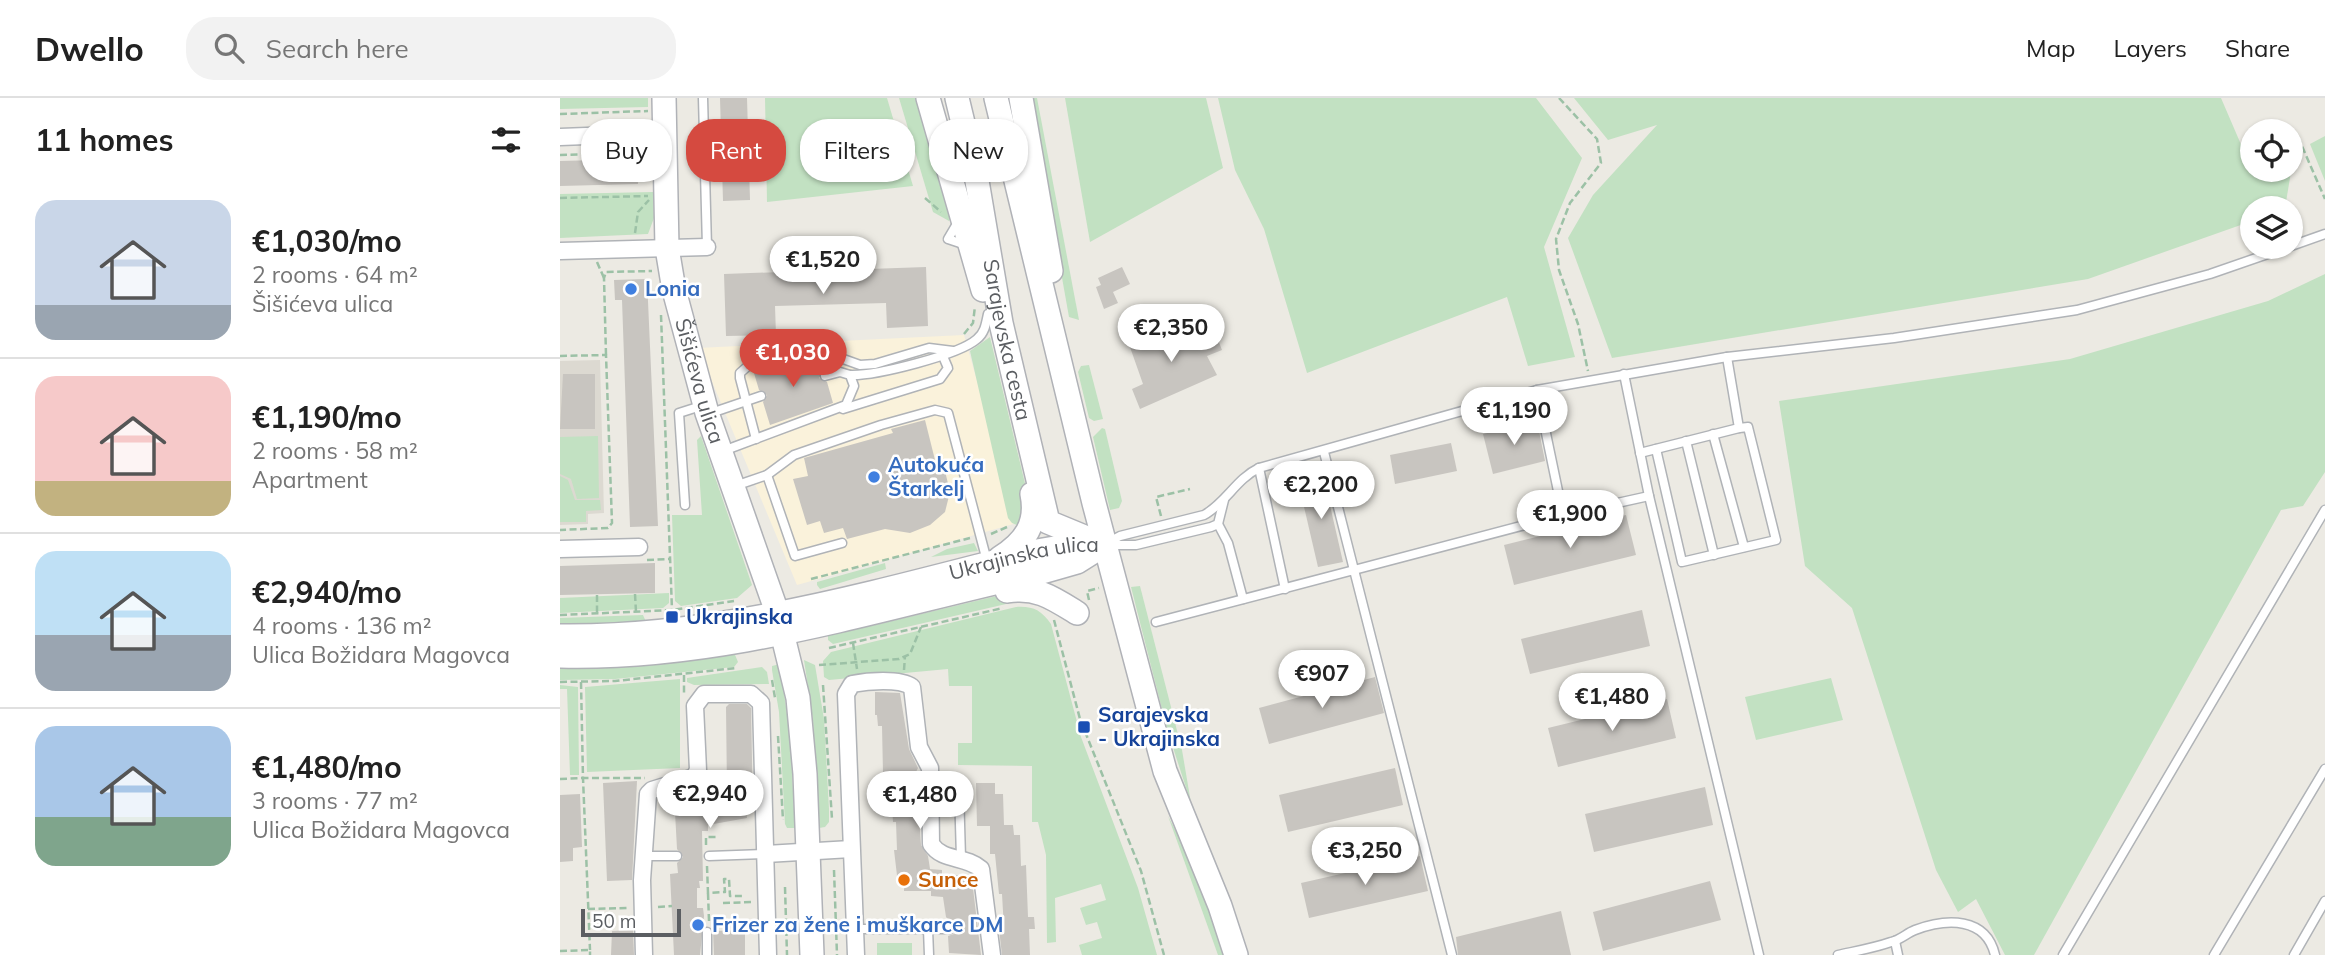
<!DOCTYPE html>
<meta charset="utf-8">
<style>
body{margin:0;font-family:Mulish,sans-serif;background:#f2f2f2;color:#222;height:100vh;display:flex;flex-direction:column;font-size:26px;white-space:nowrap}
*{box-sizing:border-box;margin:0}
p{font-size:23px;color:#767676}
.icon{flex:none;width:38px;height:38px;fill:none;stroke:currentColor;stroke-width:2;stroke-linecap:round;stroke-linejoin:round}
.map{position:relative;flex:1;overflow:hidden}
.panel{display:flex;flex-direction:column;background:#fff;width:560px}
.panel>*{flex:none}
.banner{position:absolute;left:21px;top:21px;width:665px;height:63px;display:flex;gap:14px}
.fabs{position:absolute;left:1680px;top:21px;display:grid;gap:14px}
.fabs a{display:grid;place-items:center;width:63px;height:63px;border-radius:50%;background:#fff;box-shadow:0 2px 5px #0004;font-size:35px}
.scale{position:absolute;left:21px;bottom:18px;width:100px;box-sizing:border-box;padding-left:7px;border:4px solid #5b5e62;border-top:0;font-size:19px;line-height:24px;white-space:nowrap;color:#5b5e62;-webkit-text-stroke:5px #fff;paint-order:stroke}
.price{position:absolute;translate:-50% -60px;padding:0 16px;border-radius:24px;background:#fff;color:#222;font-size:23px;line-height:46px;filter:drop-shadow(0 2px 4px #0008)}
.price::after{content:'';position:absolute;left:50%;top:42px;width:21px;height:16px;margin-left:-10px;background:inherit;clip-path:polygon(0 0,100% 0,50% 100%)}
.price.selected{background:#d54a40;color:#fff}
ul{padding:0;list-style:none}
li{display:flex;align-items:center;gap:21px;height:175px;padding:0 35px}
li+li{border-top:2px solid #e0e0e0}
li span{display:grid;place-items:center;flex:none;width:196px;height:140px;border-radius:21px;color:#555}
li>.icon{margin-inline-start:auto}
span .icon{width:84px;height:84px;fill:#fffc;stroke-width:1}
li b{font-size:30px}
h2{display:flex;justify-content:space-between;align-items:center;height:84px;padding:0 35px;font-size:30px}
.pill{padding:0 24px;border-radius:28px;background:#fff;box-shadow:0 2px 5px #0004;font-size:24px;line-height:63px}
.pill.selected{background:#d54a40;color:#fff}
header{display:flex;align-items:center;gap:42px;box-sizing:border-box;height:98px;padding:0 35px;background:#fff;border-bottom:2px solid #e0e0e0}
header strong{font-size:33px}
nav{display:flex;gap:38px;margin-inline-start:auto;font-size:24px}
.search{width:490px;height:63px;background:#f2f2f2;display:flex;align-items:center;gap:18px;box-sizing:border-box;padding:0 24px;border-radius:28px;color:#767676;font-size:26px}
main{display:flex;flex:1;min-height:0}
.map>svg:first-child{display:block}
.commercial{fill:#faf2db}
.education{fill:#dcd9d1}
.green{fill:#c2e1c2}
.building{fill:#c8c5c0}
.lines{fill:none;stroke-linecap:round;stroke-linejoin:round}
.lane-casing{stroke:#b0b3b7;stroke-width:11}
.street-casing{stroke:#b0b3b7;stroke-width:19}
.secondary-casing{stroke:#b0b2b7;stroke-width:26}
.path{stroke:#9cc1a6;stroke-width:2.5;stroke-dasharray:7 3.5;stroke-linecap:butt}
.lane{stroke:#fff;stroke-width:8}
.street{stroke:#fff;stroke-width:16}
.secondary{stroke:#fff;stroke-width:23}
.shop-dot{fill:#3f7fe0;stroke:#fff;stroke-width:2.5}
.transit-dot{fill:#1a4fb4;stroke:#fff;stroke-width:2.5}
.food-dot{fill:#e8710a;stroke:#fff;stroke-width:2.5}
.labels{text-anchor:middle;stroke-width:5;stroke-linejoin:round;paint-order:stroke}
.shop-label{font-size:21px;font-weight:bold;fill:#366cbe;stroke:#fff;text-anchor:start}
.street-label{font-size:21px;fill:#5b5e62;stroke:#fff}
.transit-label{font-size:21px;font-weight:bold;fill:#164399;stroke:#fff;text-anchor:start}
.food-label{font-size:21px;font-weight:bold;fill:#c56008;stroke:#fff;text-anchor:start}
</style>
<header>
<strong>Dwello</strong>
<div class="search"><svg class="icon" aria-label="search" viewBox="0 0 24 24"><circle cx="10" cy="10" r="6"/><path d="M15 15l6 6"/></svg>Search here</div>
<nav><a>Map</a><a>Layers</a><a>Share</a></nav>
</header>
<main>
<section class="panel">
<h2>11 homes<svg class="icon" aria-label="filters" viewBox="0 0 24 24"><path d="M4 7h16M4 17h16"/><circle cx="9" cy="7" r="2"/><circle cx="15" cy="17" r="2"/></svg></h2>
<ul>
<li><span style="background:linear-gradient(#c9d6e8 75%,#9aa5b1 0)"><svg class="icon" aria-label="home" viewBox="0 0 24 24"><path d="M3 11l9-7 9 7M6 9v11h12V9"/></svg></span><div><b>€1,030/mo</b><p>2 rooms · 64 m²</p><p>Šišićeva ulica</p></div></li>
<li><span style="background:linear-gradient(#f6c9c9 75%,#c2b280 0)"><svg class="icon" aria-label="home" viewBox="0 0 24 24"><path d="M3 11l9-7 9 7M6 9v11h12V9"/></svg></span><div><b>€1,190/mo</b><p>2 rooms · 58 m²</p><p>Apartment</p></div></li>
<li><span style="background:linear-gradient(#bfe0f5 60%,#9aa5b1 0)"><svg class="icon" aria-label="home" viewBox="0 0 24 24"><path d="M3 11l9-7 9 7M6 9v11h12V9"/></svg></span><div><b>€2,940/mo</b><p>4 rooms · 136 m²</p><p>Ulica Božidara Magovca</p></div></li>
<li><span style="background:linear-gradient(#a9c7e8 65%,#7fa58c 0)"><svg class="icon" aria-label="home" viewBox="0 0 24 24"><path d="M3 11l9-7 9 7M6 9v11h12V9"/></svg></span><div><b>€1,480/mo</b><p>3 rooms · 77 m²</p><p>Ulica Božidara Magovca</p></div></li>
</ul>
</section>
<div class="map">
<svg width="1765" height="857" viewBox="0 0 1765 857">
<rect width="100%" height="100%" fill="#eceae3"/>
<path class="commercial" d="M404,237L457,425L237,487L138,250Z"/>
<path class="education" d="M40,262L44,415L28,416V426L0,427V263Z"/>
<g class="green">
<path d="M0,0H88V9L0,11Z"/>
<path d="M205,0H327L353,88L207,104Z"/>
<path d="M339,0H362L392,118L389,123L373,114Z"/>
<path d="M470,0H477L519,222L509,219Z"/>
<path d="M505,0H646L663,70L530,144Z"/>
<path d="M658,0H976L1022,60L984,149L1015,259L968,268L947,199L747,275L704,131L675,72Z"/>
<path d="M1014,0H1661L1692,72H1731V52L1735,50L1725,110H1692V123L1528,181L1052,260L1008,140L1033,97L1097,27L1048,42Z"/>
<path d="M1765,38V83L1750,46Z"/>
<path d="M93,94L94,120L88,136L0,140V96Z"/>
<path d="M1765,176V374L1743,408L1721,412L1474,857H1445L1416,801L1398,814L1376,772L1292,510L1245,468L1219,303L1510,261L1708,203Z"/>
<path d="M430,239L468,398L464,430L452,425L448,420L410,253Z"/>
<path d="M529,267L543,321L534,323L529,320L518,274L521,268Z"/>
<path d="M542,330L545,331L562,403L559,410L550,412L533,339Z"/>
<path d="M38,338L39,400L17,401L11,381L0,376V339Z"/>
<path d="M141,338L192,487L177,500L121,508L115,503L112,417H142L137,342Z"/>
<path d="M0,378L8,382L15,402H40L41,412L26,413V424H0Z"/>
<path d="M414,445L418,453L371,459L387,451Z"/>
<path d="M325,465L326,471L260,491L257,487V484Z"/>
<path d="M580,488L622,652L631,705L607,631L571,489Z"/>
<path d="M109,495V505L103,510L0,515V500Z"/>
<path d="M445,496L459,503L273,546L268,542V536L285,529L311,528Z"/>
<path d="M456,509C473,508 481,512 491,526L521,639L578,790L597,857H522L519,847L542,840L537,824L526,827L520,810L546,802L541,786L495,800L496,844L487,845L486,757L478,724H472V668L398,667V645H412V588H389L388,571L269,582L264,579L263,563L271,554Z"/>
<path d="M83,517L87,526L0,529V520Z"/>
<path d="M173,552L178,564L174,569L55,581L0,582V565Z"/>
<path d="M244,562L255,567L264,621L269,711V724L265,729L259,730L253,622Z"/>
<path d="M220,566L230,638L235,730H227L225,726L219,614L212,572V568Z"/>
<path d="M202,569L207,574L209,586L134,587L127,584V580Z"/>
<path d="M1271,580L1283,622L1196,642L1185,599Z"/>
<path d="M120,581V670L27,674L25,589Z"/>
<path d="M0,587L18,589L19,677H10L7,591H0Z"/>
<path d="M608,718L633,766L666,857H658Z"/>
<path d="M352,845V857H317V845Z"/>
</g>
<g class="building">
<path d="M160,0H187L190,102L163,103Z"/>
<path d="M77,61L78,86L0,88V63Z"/>
<path d="M366,169L368,228L327,230L326,205L215,208L216,237L166,238L164,176Z"/>
<path d="M562,169L570,186L553,194L558,205L544,211L536,189L541,187L538,180Z"/>
<path d="M87,181L98,428L70,429L62,202H55L54,182Z"/>
<path d="M585,227L595,251L653,229L662,252L647,258L657,277L580,311L572,291L583,286L565,235Z"/>
<path d="M245,260H259L263,272L259,280L267,284L273,305L210,327L203,304L207,297L199,292L194,275Z"/>
<path d="M3,276H35V331H0Z"/>
<path d="M365,322L378,374L385,373L390,394L385,414L370,427L350,435L325,431L287,441L283,430L264,435L260,423L247,427L233,381L248,378L244,360L333,335L331,331Z"/>
<path d="M977,323L985,363L933,376L923,336Z"/>
<path d="M891,345L897,373L835,386L830,357Z"/>
<path d="M763,377L783,464L758,469L738,383Z"/>
<path d="M1066,417L1076,457L954,487L944,447Z"/>
<path d="M95,465V495L0,497V468Z"/>
<path d="M1082,512L1090,548L970,576L961,541Z"/>
<path d="M815,579L824,615L709,646L699,610Z"/>
<path d="M315,594L340,595L349,651L358,670L356,674L361,747L368,758L370,771L382,772V776L389,777H407V783L412,782L421,857L389,855L388,838L394,836L396,830L386,819L383,799L371,798V793H344V786H338L334,752H337L336,724H333L332,710L327,711V675H323L322,628H318L317,617H315Z"/>
<path d="M1107,601L1116,640L998,669L988,630Z"/>
<path d="M169,606H187L191,610L193,713H186L187,720L148,727V733H142L143,783H139L140,790H137V810H143L144,818L140,857H114L110,776L118,775L117,765L123,759L117,751L115,714L124,713V707L150,704L149,700L162,698V692H167L166,609Z"/>
<path d="M835,670L843,707L728,734L719,697Z"/>
<path d="M77,683L72,782L47,783L43,685Z"/>
<path d="M416,685H435V696H443L444,727H453L454,737H460L461,768L466,767L468,819H474L475,831H469L470,857H442L439,831H444L442,796H439L435,756H430V728H417Z"/>
<path d="M1145,689L1153,727L1034,754L1025,716Z"/>
<path d="M20,696L22,749L13,750V763L0,764V697Z"/>
<path d="M860,758L868,793L749,820L741,785Z"/>
<path d="M1150,783L1161,822L1043,853L1033,814Z"/>
<path d="M1001,813L1011,857H898L896,839Z"/>
<path d="M73,832L74,857H51L52,833Z"/>
<path d="M185,832V857H154L153,833Z"/>
</g>
<g class="lines">
<defs>
<g id="lane">
<path d="M143,0L147,149"/>
<path d="M398,124L388,141L406,147"/>
<path d="M1731,148L1765,136"/>
<path d="M1064,276L1089,398L1199,857"/>
<path d="M290,277C315,278 399,257 417,241C425,235 426,225 428,216"/>
<path d="M977,292L1003,417"/>
<path d="M283,311L380,281L388,270L382,256"/>
<path d="M151,315L201,298"/>
<path d="M1153,336L1184,449"/>
<path d="M196,341L180,280V275L189,267L236,253H261L300,267L315,266L369,250L393,253"/>
<path d="M1126,343L1154,457"/>
<path d="M1096,351L1122,464L1216,442L1188,329L1179,330"/>
<path d="M163,353L286,307L294,288L290,277L280,274L265,278"/>
<path d="M764,354L794,472L1003,417L1089,398"/>
<path d="M1080,355L1179,330L1167,259"/>
<path d="M699,370L725,491"/>
<path d="M207,377L234,357L321,327L375,312L388,315L427,463"/>
<path d="M175,388L207,377L235,458L282,445"/>
<path d="M125,407L119,315L144,307"/>
<path d="M658,426L668,445L683,501"/>
<path d="M547,445L560,438L644,417C666,405 676,381 699,370L977,292L1167,259L1334,240L1517,212L1650,176L1728,149"/>
<path d="M549,447H576L651,429L658,426L664,402"/>
<path d="M596,524L794,472L892,857"/>
<path d="M399,692L401,760"/>
<path d="M84,758H117"/>
<path d="M149,758L206,756"/>
<path d="M295,831H368L369,857"/>
<path d="M368,831H390"/>
<path d="M147,834V857"/>
<path d="M1335,843L1338,857"/>
<path d="M1278,857C1296,853 1314,850 1331,844C1340,842 1347,835 1355,832C1387,820 1426,819 1435,857"/>
<path d="M1503,857L1765,412"/>
<path d="M1654,857L1765,671"/>
<path d="M1734,857L1765,803"/>
</g>
<g id="street">
<path d="M0,39L105,35"/>
<path d="M0,153L147,149"/>
<path d="M0,451L79,449"/>
<path d="M206,756L291,751"/>
<path d="M84,857L82,782L88,696L92,692L134,679L138,672L135,608L144,596H191L201,605L208,857"/>
<path d="M296,857L286,596L292,586C307,583 340,580 352,589L359,649L370,670L371,746C383,764 405,757 421,771L432,857"/>
</g>
<g id="secondary">
<path id="s1" d="M104,0L107,150L114,192L147,315L217,514L238,600L245,676L252,857"/>
<path d="M368,0L423,192"/>
<path id="s2" d="M397,0L417,83L441,225L488,424L534,443"/>
<path d="M436,0L534,405L605,673L660,808L676,857"/>
<path d="M461,0L491,173"/>
<path d="M440,460C465,444 478,426 472,396"/>
<path d="M447,493C476,488 493,500 517,515"/>
<path id="s3" d="M0,538C161,540 322,492 477,453L512,447H544"/>
<path d="M0,558C165,562 323,509 482,474L517,464L544,447"/>
</g>
</defs>
<use href="#lane" class="lane-casing"/>
<use href="#street" class="street-casing"/>
<use href="#secondary" class="secondary-casing"/>
<g class="path">
<path d="M999,0L1037,41L1041,65L1010,105L996,141L999,172L1018,226L1028,273"/>
<path d="M0,16L88,13"/>
<path d="M1738,39L1765,101"/>
<path d="M0,57L87,54"/>
<path d="M0,100L88,98"/>
<path d="M365,100L381,114"/>
<path d="M75,135L78,114L89,102"/>
<path d="M37,164L44,180"/>
<path d="M101,217L112,512"/>
<path d="M404,236L413,225L415,208"/>
<path d="M46,257L44,180L46,174L92,173"/>
<path d="M0,258L46,257L52,425L48,430L0,432"/>
<path d="M601,418L596,399L630,391"/>
<path d="M431,436L447,429"/>
<path d="M87,462L110,461"/>
<path d="M251,481L410,440"/>
<path d="M75,496L76,514"/>
<path d="M37,497V516"/>
<path d="M529,502L527,493L539,490"/>
<path d="M0,517L112,512L174,503"/>
<path d="M494,522L520,621L581,773L604,857"/>
<path d="M293,545L297,571"/>
<path d="M269,550L443,510"/>
<path d="M259,567L339,561L350,556L361,529"/>
<path d="M344,572L345,558"/>
<path d="M124,577V596"/>
<path d="M212,582L215,600"/>
<path d="M0,584L55,583L176,570"/>
<path d="M21,584L23,680H85"/>
<path d="M263,587L272,721"/>
<path d="M218,638L223,722"/>
<path d="M152,675H166"/>
<path d="M0,681L23,680L30,852"/>
<path d="M146,747V739H158"/>
<path d="M147,768L148,795L165,794L164,781H169L170,798H185"/>
<path d="M274,772L277,857"/>
<path d="M225,789L227,857"/>
<path d="M148,795L149,823"/>
<path d="M163,805L192,804"/>
<path d="M98,809L112,808"/>
<path d="M28,811L70,810"/>
<path d="M0,853L30,852V857"/>
</g>
<use href="#lane" class="lane"/>
<use href="#street" class="street"/>
<use href="#secondary" class="secondary"/>
</g>
<g class="shop-dot">
<circle cx="71" cy="191" r="7"/>
<circle cx="314" cy="379" r="7"/>
<circle cx="138" cy="827" r="7"/>
</g>
<g class="transit-dot">
<rect x="105" y="512" width="14" height="14" rx="3.5"/>
<rect x="517" y="622" width="14" height="14" rx="3.5"/>
</g>
<circle class="food-dot" cx="344" cy="782" r="7"/>
<g class="labels">
<g class="shop-label">
<text x="85" y="198">Lonia</text>
<text x="328" y="374">Autokuća<tspan x="328" dy="24">Štarkelj</tspan></text>
<text x="152" y="834">Frizer za žene i muškarce DM</text>
</g>
<g class="street-label">
<text dy="7" stroke="none"><textPath href="#s2" startOffset="247">Sarajevska cesta</textPath></text>
<text dy="7" stroke="none"><textPath href="#s1" startOffset="287">Šišićeva ulica</textPath></text>
<text dy="7" stroke="none"><textPath href="#s3" startOffset="472">Ukrajinska ulica</textPath></text>
</g>
<g class="transit-label">
<text x="126" y="526">Ukrajinska</text>
<text x="538" y="624">Sarajevska<tspan x="538" dy="24">- Ukrajinska</tspan></text>
</g>
<g class="food-label">
<text x="358" y="789">Sunce</text>
</g>
</g>
</svg>
<div class="fabs">
<a><svg class="icon" aria-label="locate" viewBox="0 0 24 24"><circle cx="12" cy="12" r="6"/><path d="M12 2v4M12 18v4M2 12h4M18 12h4"/></svg></a>
<a><svg class="icon" aria-label="layers" viewBox="0 0 24 24"><path d="M12 4l9 5-9 5-9-5zM3 14l9 5 9-5"/></svg></a>
</div>
<div class="scale">50 m</div>
<b class="price" style="left:263px;top:198px">€1,520</b>
<b class="price" style="left:611px;top:266px">€2,350</b>
<b class="price selected" style="left:233px;top:291px">€1,030</b>
<b class="price" style="left:954px;top:349px">€1,190</b>
<b class="price" style="left:761px;top:423px">€2,200</b>
<b class="price" style="left:1010px;top:452px">€1,900</b>
<b class="price" style="left:762px;top:612px">€907</b>
<b class="price" style="left:1052px;top:635px">€1,480</b>
<b class="price" style="left:150px;top:732px">€2,940</b>
<b class="price" style="left:360px;top:733px">€1,480</b>
<b class="price" style="left:805px;top:789px">€3,250</b>
<div class="banner">
<a class="pill">Buy</a>
<a class="pill selected">Rent</a>
<a class="pill">Filters</a>
<a class="pill">New</a>
</div>
</div>
</main>
